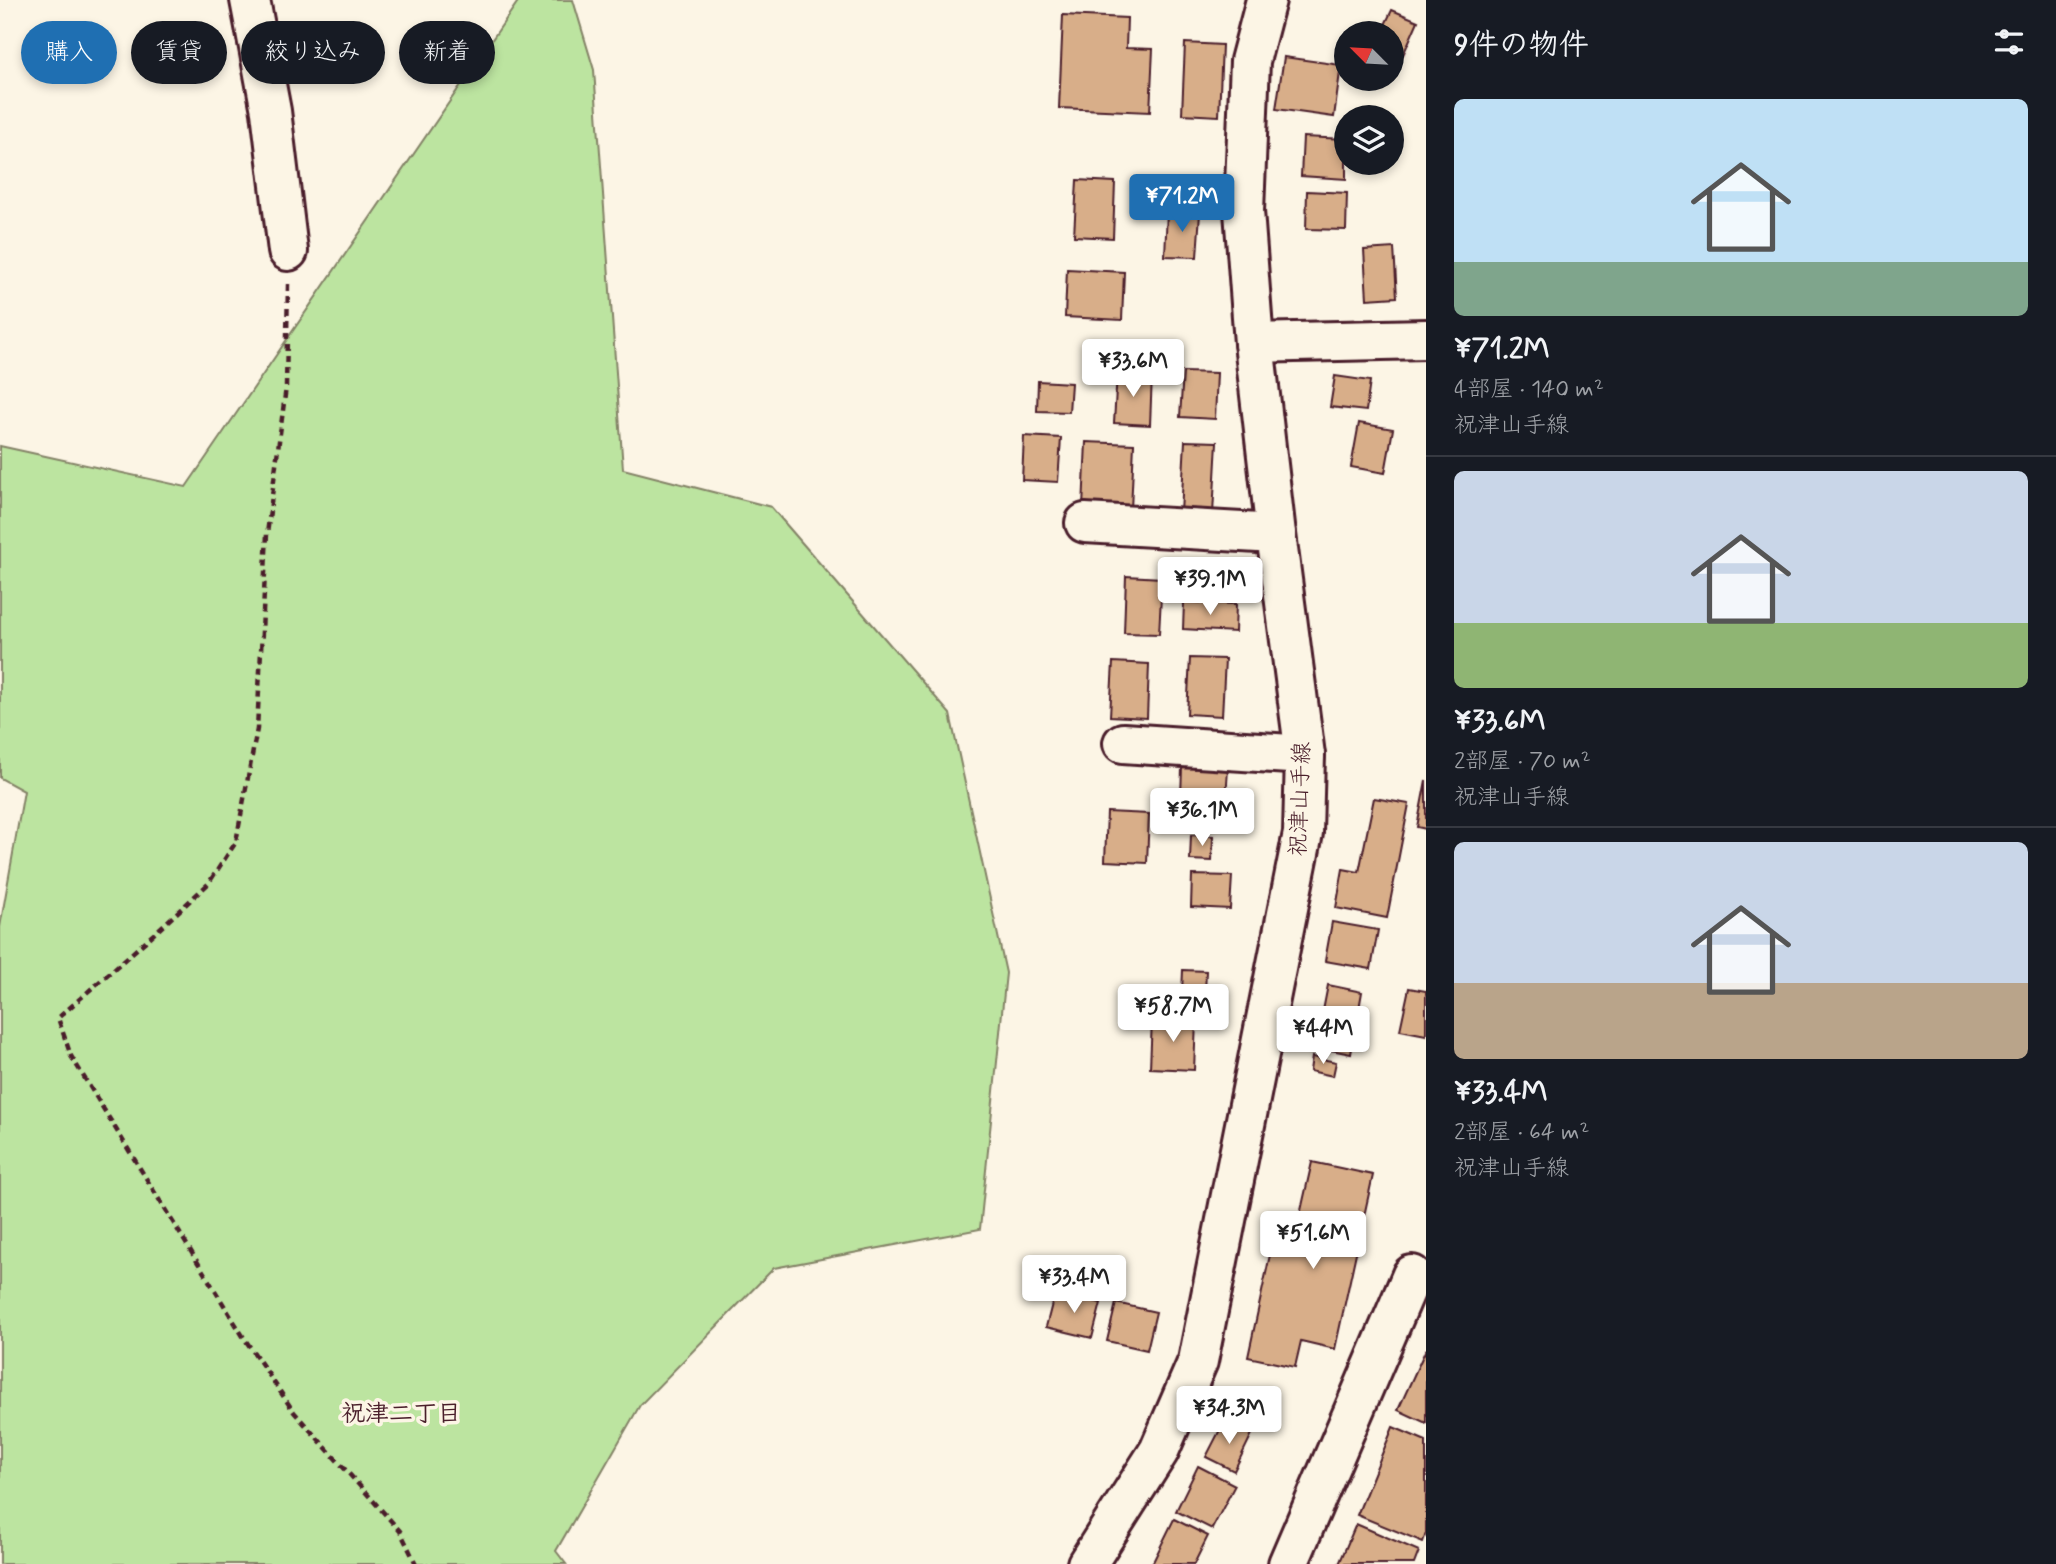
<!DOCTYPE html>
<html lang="ja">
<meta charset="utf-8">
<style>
body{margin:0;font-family:Mynerve,"Klee One",sans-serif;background:#242831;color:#f1f3f6;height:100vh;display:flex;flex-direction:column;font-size:26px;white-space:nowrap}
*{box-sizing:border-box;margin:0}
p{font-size:23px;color:#9ea1a6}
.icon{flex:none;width:38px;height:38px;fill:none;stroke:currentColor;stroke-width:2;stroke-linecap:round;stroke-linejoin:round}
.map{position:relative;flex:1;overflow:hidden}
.drawer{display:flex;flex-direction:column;background:#171b24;width:630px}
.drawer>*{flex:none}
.hud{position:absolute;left:21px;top:21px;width:665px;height:63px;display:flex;gap:14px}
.needle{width:46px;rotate:294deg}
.controls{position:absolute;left:1334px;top:21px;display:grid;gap:14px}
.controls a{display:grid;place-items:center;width:70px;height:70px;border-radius:50%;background:#171b24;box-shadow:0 4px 10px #0003;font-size:35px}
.price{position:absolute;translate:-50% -60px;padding:0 16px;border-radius:7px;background:#fff;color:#222;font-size:23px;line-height:46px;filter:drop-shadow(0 2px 4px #0008)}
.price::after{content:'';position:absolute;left:50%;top:42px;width:21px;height:16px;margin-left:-10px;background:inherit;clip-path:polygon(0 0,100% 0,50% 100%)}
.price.on{background:#1f6fb2;color:#fff}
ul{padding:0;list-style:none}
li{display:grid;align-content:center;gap:14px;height:371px;padding:0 28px}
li+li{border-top:2px solid #363941}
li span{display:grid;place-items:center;height:217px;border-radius:10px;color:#555}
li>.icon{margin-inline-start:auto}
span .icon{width:126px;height:126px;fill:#fffc;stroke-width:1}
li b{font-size:30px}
h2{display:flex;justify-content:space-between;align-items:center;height:84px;padding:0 28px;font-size:30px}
.chip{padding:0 24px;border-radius:32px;background:#171b24;box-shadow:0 4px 10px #0003;font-size:24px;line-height:63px}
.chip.on{background:#1f6fb2;color:#fff}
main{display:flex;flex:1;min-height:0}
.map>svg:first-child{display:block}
.green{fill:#bce4a0;stroke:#838266;stroke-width:2}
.building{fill:#d8ae89;stroke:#4a1f2b;stroke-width:2}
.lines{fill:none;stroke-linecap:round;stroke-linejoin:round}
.minor-casing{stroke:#4a1f2b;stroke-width:44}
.path{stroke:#4a1f2b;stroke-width:4.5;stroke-dasharray:7 5;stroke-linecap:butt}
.minor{stroke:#fcf5e5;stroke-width:38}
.labels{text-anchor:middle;stroke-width:7;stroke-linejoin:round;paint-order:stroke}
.street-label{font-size:23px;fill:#4a1f2b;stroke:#fcf5e5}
.neighbourhood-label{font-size:24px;font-weight:bold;fill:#4a1f2b;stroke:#fcf5e5}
</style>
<main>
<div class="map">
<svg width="1426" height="1564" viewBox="0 0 1426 1564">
<rect width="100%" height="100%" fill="#fcf5e5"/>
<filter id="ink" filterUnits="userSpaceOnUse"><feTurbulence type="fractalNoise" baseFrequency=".0143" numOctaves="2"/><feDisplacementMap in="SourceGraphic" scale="14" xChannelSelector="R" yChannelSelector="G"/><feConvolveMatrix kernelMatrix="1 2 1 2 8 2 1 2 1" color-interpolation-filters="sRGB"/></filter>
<g filter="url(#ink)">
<path class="green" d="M519,0H573L594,70L623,469L771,507L950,714L1006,973L980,1229L774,1268L640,1405L556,1551L566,1564H0V927L24,791L0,778V446L186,487Z"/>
<g class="building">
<path d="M1392,10L1418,21L1403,55L1391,50V33H1381Z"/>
<path d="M1063,15L1127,18L1126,48L1153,49L1150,112L1059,108Z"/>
<path d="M1185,43L1222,45L1219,116L1182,114Z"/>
<path d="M1284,57L1341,65L1334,117L1276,109Z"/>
<path d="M1303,137L1346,139V179L1301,176Z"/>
<path d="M1077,180L1115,182L1113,238L1074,236Z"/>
<path d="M1307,191L1347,193L1346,230L1306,229Z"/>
<path d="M1167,211L1200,213L1197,257L1165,256Z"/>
<path d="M1394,248L1397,297L1367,299L1364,250Z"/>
<path d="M1067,269L1124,272L1122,320L1065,317Z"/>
<path d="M1117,372L1152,374L1150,425L1114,423Z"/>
<path d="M1183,372L1217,373L1215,419L1180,417Z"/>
<path d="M1335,376L1370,381L1366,411L1330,407Z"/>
<path d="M1038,381L1071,383L1069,412L1037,411Z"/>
<path d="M1359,423L1393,429L1385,473L1351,467Z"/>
<path d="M1024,436L1061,438L1058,482L1022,480Z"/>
<path d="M1185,441L1217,442L1213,514L1181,513Z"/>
<path d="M1086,442L1134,444L1131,510L1083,508Z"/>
<path d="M1126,576L1162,578L1159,634L1124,633Z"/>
<path d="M1184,602L1236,604L1235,632L1183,629Z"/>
<path d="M1190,658L1225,659L1222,716L1187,714Z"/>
<path d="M1113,662L1149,664L1147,718L1110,716Z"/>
<path d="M1182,768L1228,769L1226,798L1181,796Z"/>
<path d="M1426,780V829L1417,827Z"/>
<path d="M1374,798L1409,804L1387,918L1336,908L1343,869L1359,872Z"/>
<path d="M1107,812L1149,814L1147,863L1105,861Z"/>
<path d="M1191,835L1213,836L1212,861L1190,860Z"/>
<path d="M1192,875L1232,876L1230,909L1191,907Z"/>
<path d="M1332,922L1378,930L1371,969L1325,961Z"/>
<path d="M1183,970L1206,971L1205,993H1182Z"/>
<path d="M1328,985L1362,992L1351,1054L1316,1047Z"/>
<path d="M1409,988L1426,991V1035L1400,1030Z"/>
<path d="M1152,1019L1196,1021L1194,1070L1150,1068Z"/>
<path d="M1312,1057L1336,1062L1333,1076L1310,1071Z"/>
<path d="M1312,1162L1373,1175L1335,1349L1301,1341L1295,1367L1248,1357L1271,1250L1314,1260L1323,1220L1300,1215Z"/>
<path d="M1055,1292L1101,1303L1092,1338L1046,1327Z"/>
<path d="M1116,1303L1156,1312L1147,1350L1107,1341Z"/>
<path d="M1426,1349V1423L1398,1410Z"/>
<path d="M1225,1420L1252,1434L1234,1471L1206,1457Z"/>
<path d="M1393,1427L1426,1441V1533L1423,1542L1357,1515Z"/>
<path d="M1198,1466L1235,1485L1212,1529L1176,1511Z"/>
<path d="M1174,1519L1208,1536L1194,1564H1152Z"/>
<path d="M1356,1524L1419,1551L1414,1564H1339Z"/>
</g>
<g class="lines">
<defs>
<g id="minor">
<path d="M250,0L271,111L288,251"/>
<path d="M1254,343L1426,339"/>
<path d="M1085,523L1276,534"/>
<path d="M1123,743L1305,755"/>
<path d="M1087,1564L1159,1451L1198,1361L1303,833L1305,755L1276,534L1254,343L1244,211L1250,61L1266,0"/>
<path d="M1288,1564L1412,1275"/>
</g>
</defs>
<use href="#minor" class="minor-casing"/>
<path class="path" d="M288,284L286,387L267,534L257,729L236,842L208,884L156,932L58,1018L71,1056L246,1341L294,1412L400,1531L416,1564"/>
<use href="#minor" class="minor"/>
</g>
</g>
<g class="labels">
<g class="street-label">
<text transform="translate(1299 799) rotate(-88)" y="8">祝津山手線</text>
</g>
<g class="neighbourhood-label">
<text x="401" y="1421">祝津二丁目</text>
</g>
</g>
</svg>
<div class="controls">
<a><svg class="needle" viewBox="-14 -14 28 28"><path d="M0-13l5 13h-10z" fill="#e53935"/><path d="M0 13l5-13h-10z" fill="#9ea1a6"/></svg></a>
<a><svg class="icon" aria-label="layers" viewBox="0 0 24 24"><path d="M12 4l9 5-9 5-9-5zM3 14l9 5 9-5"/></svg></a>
</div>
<b class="price on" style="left:1182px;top:234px">¥71.2M</b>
<b class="price" style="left:1133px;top:399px">¥33.6M</b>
<b class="price" style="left:1210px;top:617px">¥39.1M</b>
<b class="price" style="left:1202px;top:848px">¥36.1M</b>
<b class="price" style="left:1173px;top:1044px">¥58.7M</b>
<b class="price" style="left:1323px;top:1066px">¥44M</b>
<b class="price" style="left:1313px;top:1271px">¥51.6M</b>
<b class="price" style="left:1074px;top:1315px">¥33.4M</b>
<b class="price" style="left:1229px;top:1446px">¥34.3M</b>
<div class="hud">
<a class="chip on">購入</a>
<a class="chip">賃貸</a>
<a class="chip">絞り込み</a>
<a class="chip">新着</a>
</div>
</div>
<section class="drawer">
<h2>9件の物件<svg class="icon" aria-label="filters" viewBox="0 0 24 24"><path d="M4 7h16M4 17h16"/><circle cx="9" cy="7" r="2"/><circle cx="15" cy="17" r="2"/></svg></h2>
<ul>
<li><span style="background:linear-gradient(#bfe0f5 75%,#7fa58c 0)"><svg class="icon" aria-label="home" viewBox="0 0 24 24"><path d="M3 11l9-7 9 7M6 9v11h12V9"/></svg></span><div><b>¥71.2M</b><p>4部屋 · 140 m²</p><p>祝津山手線</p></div></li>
<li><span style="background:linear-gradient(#c9d6e8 70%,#8fb573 0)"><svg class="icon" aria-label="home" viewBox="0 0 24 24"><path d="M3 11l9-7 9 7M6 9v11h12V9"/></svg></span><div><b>¥33.6M</b><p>2部屋 · 70 m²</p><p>祝津山手線</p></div></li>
<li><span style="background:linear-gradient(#c9d6e8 65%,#b9a48a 0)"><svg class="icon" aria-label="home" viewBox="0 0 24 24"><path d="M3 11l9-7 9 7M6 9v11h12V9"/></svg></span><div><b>¥33.4M</b><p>2部屋 · 64 m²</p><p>祝津山手線</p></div></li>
</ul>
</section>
</main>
